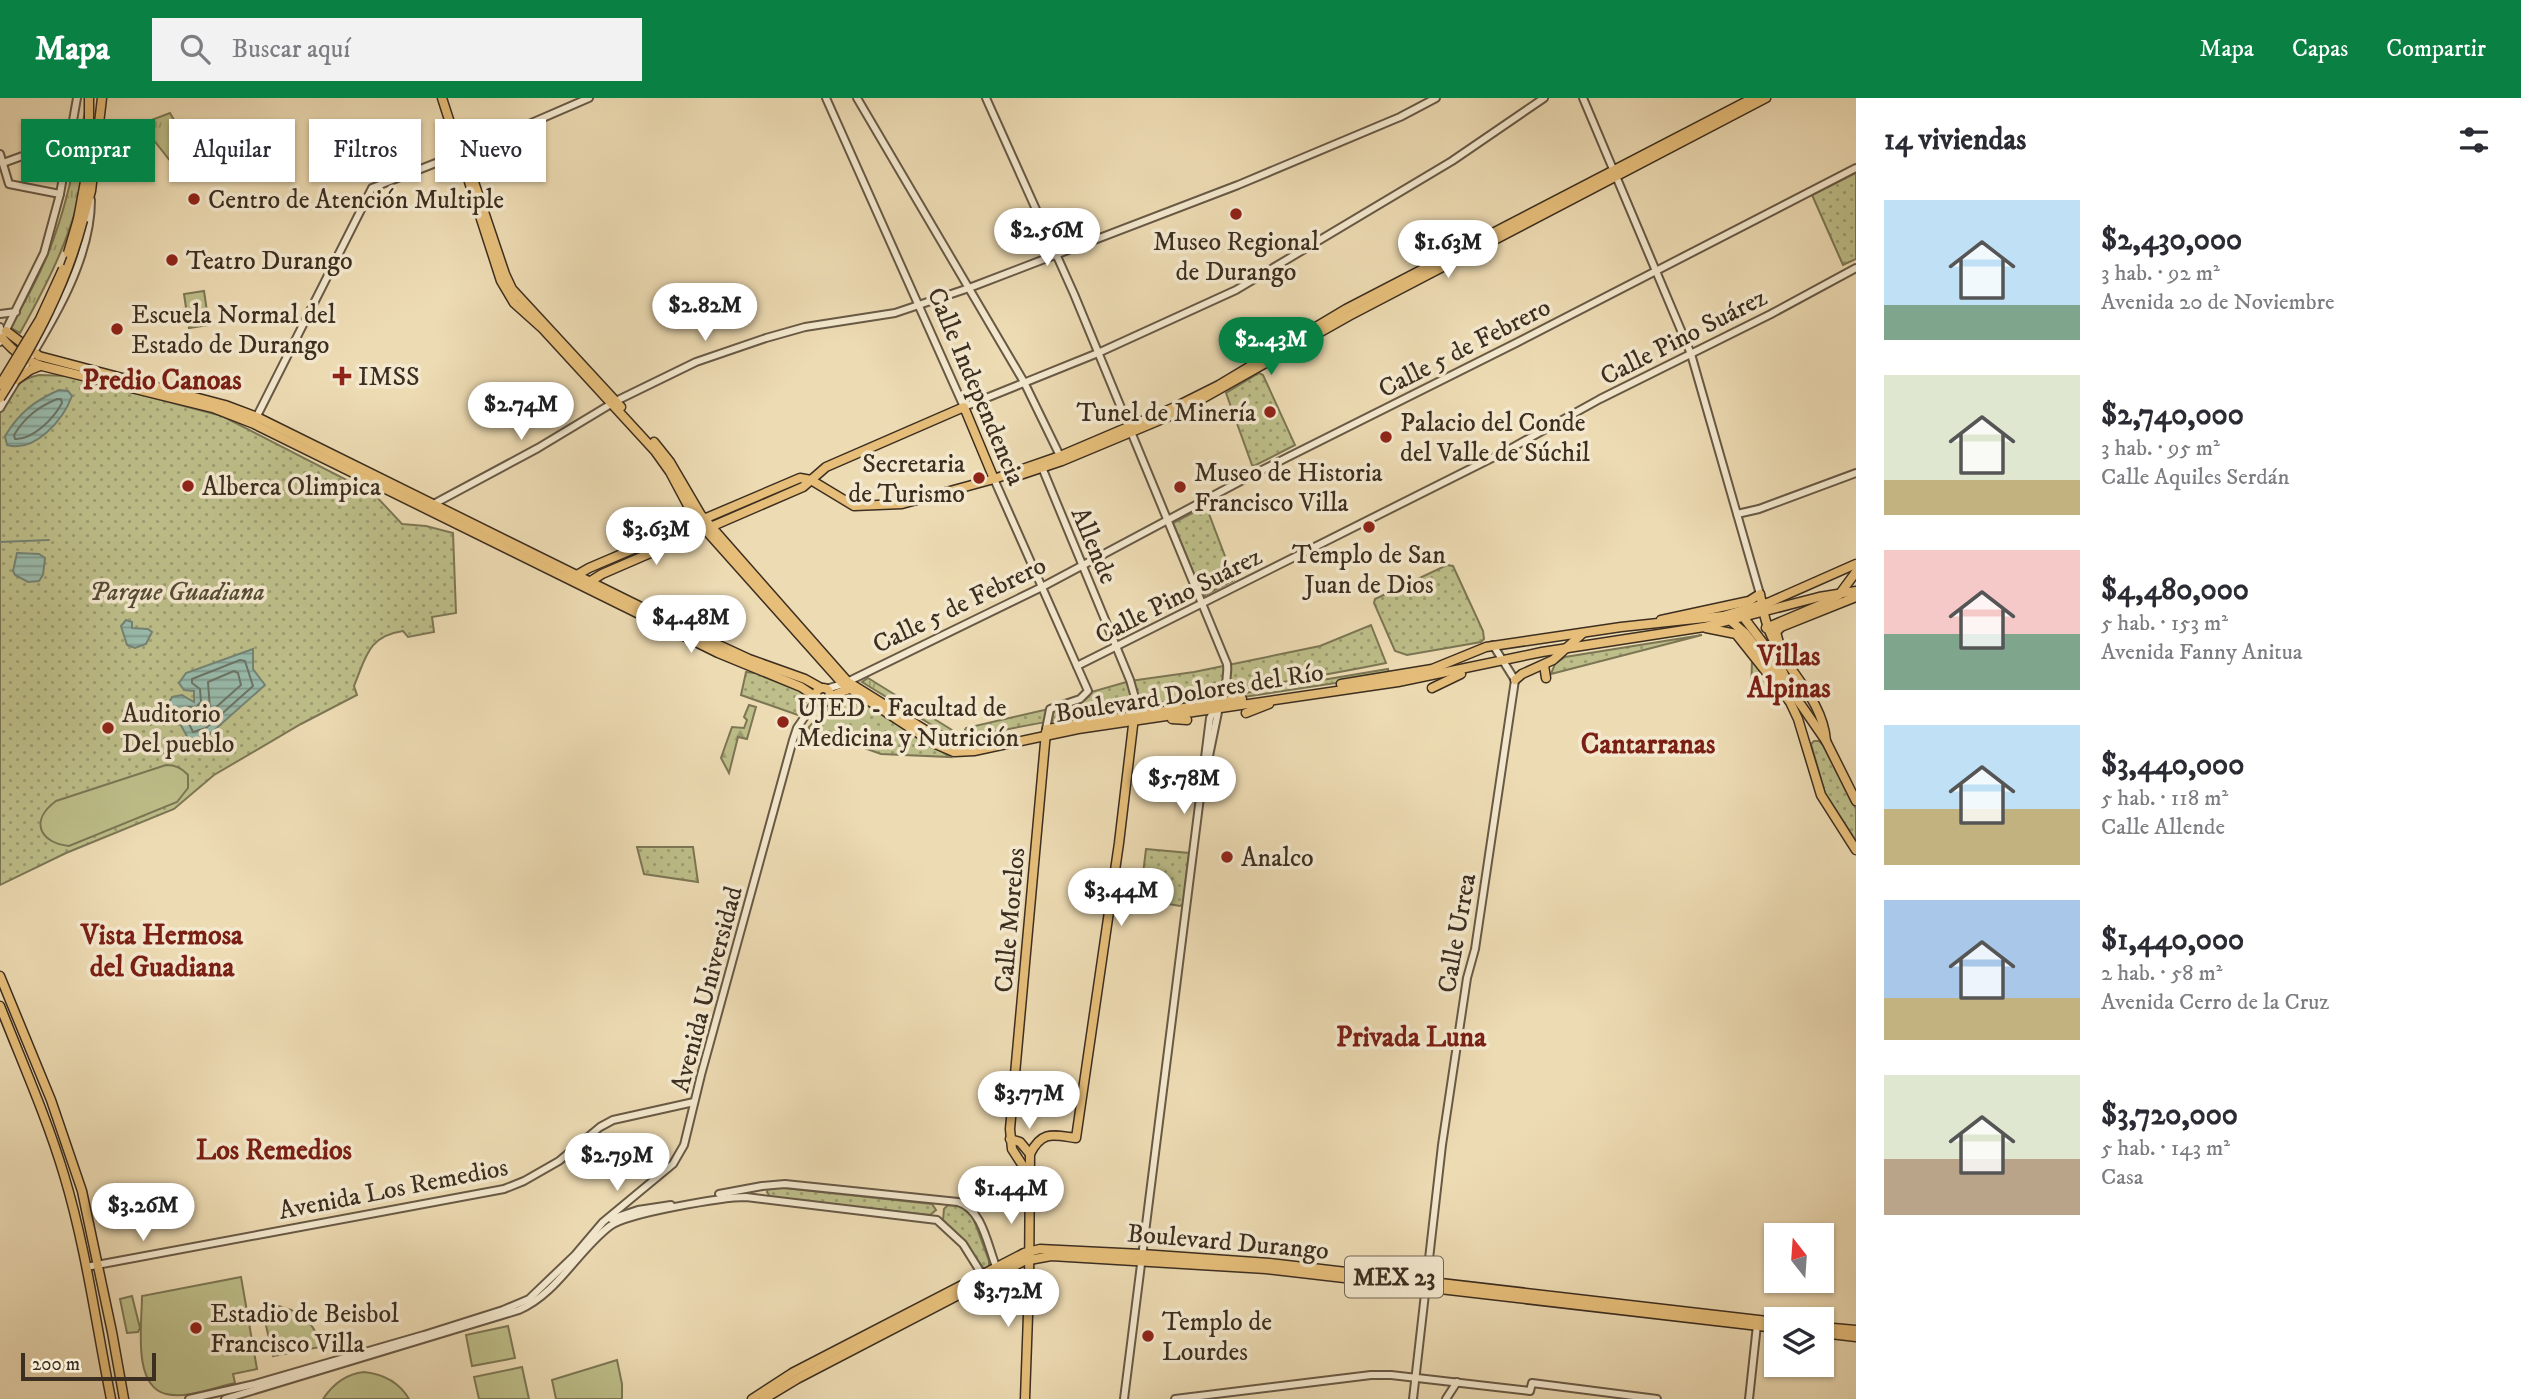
<!DOCTYPE html>
<html lang="es">
<meta charset="utf-8">
<style>
body{margin:0;font-family:"IM FELL DW Pica",serif;background:#f2f2f3;color:#2b2b33;height:100vh;display:flex;flex-direction:column;font-size:26px;white-space:nowrap}
*{box-sizing:border-box;margin:0}
p{font-size:23px;color:#7c7c81}
.icon{flex:none;width:38px;height:38px;fill:none;stroke:currentColor;stroke-width:2;stroke-linecap:round;stroke-linejoin:round}
.map{position:relative;flex:1;overflow:hidden}
.side{display:flex;flex-direction:column;background:#fff;width:665px}
.side>*{flex:none}
.hud{position:absolute;left:21px;top:21px;width:665px;height:63px;display:flex;gap:14px}
.needle{width:46px;rotate:343deg}
.fabs{position:absolute;left:1764px;top:1125px;display:grid;gap:14px}
.fabs a{display:grid;place-items:center;width:70px;height:70px;border-radius:0px;background:#fff;box-shadow:0 2px 5px #0004;font-size:35px}
.scale{position:absolute;left:21px;bottom:18px;width:135px;box-sizing:border-box;padding-left:7px;border:4px solid #3c2e20;border-top:0;font-size:19px;line-height:24px;white-space:nowrap;color:#3c2e20;-webkit-text-stroke:5px #f3e8ce;paint-order:stroke}
.price{position:absolute;translate:-50% -60px;padding:0 16px;border-radius:24px;background:#fff;color:#222;font-size:23px;line-height:46px;filter:drop-shadow(0 2px 4px #0008)}
.price::after{content:'';position:absolute;left:50%;top:42px;width:21px;height:16px;margin-left:-10px;background:inherit;clip-path:polygon(0 0,100% 0,50% 100%)}
.price.selected{background:#0b8043;color:#fff}
ul{padding:0;list-style:none}
li{display:flex;align-items:center;gap:21px;height:175px;padding:0 28px}
li span{display:grid;place-items:center;flex:none;width:196px;height:140px;border-radius:0px;color:#555}
li>.icon{margin-inline-start:auto}
span .icon{width:84px;height:84px;fill:#fffc;stroke-width:1}
li b{font-size:30px}
h2{display:flex;justify-content:space-between;align-items:center;height:84px;padding:0 28px;font-size:30px}
.chip{padding:0 24px;border-radius:0px;background:#fff;box-shadow:0 2px 5px #0004;font-size:24px;line-height:63px}
.chip.selected{background:#0b8043;color:#fff}
header{display:flex;align-items:center;gap:42px;box-sizing:border-box;height:98px;padding:0 35px;background:#0b8043;color:#fff}
header strong{font-size:33px}
nav{display:flex;gap:38px;margin-inline-start:auto;font-size:24px}
.search{width:490px;height:63px;background:#f2f2f3;display:flex;align-items:center;gap:18px;box-sizing:border-box;padding:0 24px;border-radius:0px;color:#7c7c81;font-size:26px}
main{display:flex;flex:1;min-height:0}
.map>svg:first-child{display:block}
.grass{fill:url(#grass-tufts);stroke:#7c7654;stroke-width:2}
.forest{fill:url(#forest-firs);stroke:#7c7654;stroke-width:2}
.park{fill:url(#park-dots);stroke:#7c7654;stroke-width:2}
.pitch{fill:#bdbe89;stroke:#7c7654;stroke-width:2}
.water{fill:url(#water-rules);stroke:#748374;stroke-width:2}
.lines{fill:none;stroke-linecap:round;stroke-linejoin:round}
.shore{stroke:#6a7466;stroke-width:2}
.stream{stroke:#748374;stroke-width:2}
.minor-casing{stroke:#685945;stroke-width:10}
.major-casing{stroke:#3c2e20;stroke-width:11}
.minor{stroke:#f3e8ce;stroke-width:6}
.major{stroke:#e6be7a;stroke-width:8}
.major-bridge-casing{stroke:#3c2e20;stroke-width:11;stroke-linecap:butt}
.major-bridge{stroke:#e6be7a;stroke-width:8}
.poi-dot{fill:#8f2418;stroke:#f3e8ce;stroke-width:2.5}
.labels{text-anchor:middle;stroke-width:7;stroke-linejoin:round;paint-order:stroke}
.shield{fill:#f3e8ce;stroke:#736654;stroke-width:2}
.shield-label{font-size:24px;font-weight:bold;fill:#3c2e20}
.poi-label{font-size:26px;fill:#3c2e20;stroke:#f3e8ce;text-anchor:start}
.street-label{font-size:26px;fill:#3c2e20;stroke:#f3e8ce}
.park-label{font-size:26px;font-style:italic;fill:#564b35;stroke:#f3e8ce}
.neighbourhood-label{font-size:28px;font-weight:bold;fill:#7a1f14;stroke:#f3e8ce}
</style>
<header>
<strong>Mapa</strong>
<div class="search"><svg class="icon" aria-label="search" viewBox="0 0 24 24"><circle cx="10" cy="10" r="6"/><path d="M15 15l6 6"/></svg>Buscar aquí</div>
<nav><a>Mapa</a><a>Capas</a><a>Compartir</a></nav>
</header>
<main>
<div class="map">
<svg width="1856" height="1301" viewBox="0 0 1856 1301">
<defs>
<pattern id="grass-tufts" width="24" height="20" patternUnits="userSpaceOnUse" patternTransform="scale(1.75)"><rect width="24" height="20" fill="#bdbe89"/><path d="M3 7l-1-3M5 7V3M7 7l1-3M15 17l-1-3M17 17v-4M19 17l1-3" fill="none" stroke="#9b9b70"/></pattern>
<pattern id="forest-firs" width="22" height="20" patternUnits="userSpaceOnUse" patternTransform="scale(1.75)"><rect width="22" height="20" fill="#bdbe89"/><path d="M5 1l3.5 6h-7zM16 11l3.5 6h-7z" fill="#9b9b70"/></pattern>
<pattern id="park-dots" width="8" height="8" patternUnits="userSpaceOnUse" patternTransform="scale(1.75)"><rect width="8" height="8" fill="#bdbe89"/><path d="M2 2h.1M6 6h.1" fill="none" stroke="#9b9b70" stroke-width="1.8" stroke-linecap="round"/></pattern>
<pattern id="water-rules" width="6" height="5" patternUnits="userSpaceOnUse" patternTransform="scale(1.75)"><rect width="6" height="5" fill="#99bbac"/><path d="M0 2.5h6" fill="none" stroke="#7e988c"/></pattern>
</defs>
<rect width="100%" height="100%" fill="#eddbb3"/>
<filter id="stains"><feTurbulence type="fractalNoise" baseFrequency=".00286" numOctaves="4"/><feColorMatrix values="0 0 0 0 .2 0 0 0 0 .09 0 0 0 0 .02 0 0 0 .5 -.17"/></filter>
<radialGradient id="worn" r=".72"><stop offset=".6" stop-color="#630" stop-opacity="0"/><stop offset="1" stop-color="#630" stop-opacity=".3"/></radialGradient>
<g class="grass">
<path d="M86,8C86,28 88,49 85,68C77,128 49,183 20,235L9,229C56,159 71,91 86,8Z"/>
<path d="M170,15L174,22H210L227,33L257,38L249,54L253,69L179,74L141,26Z"/>
<path d="M1388,571L1389,577L1197,606H1180Z"/>
<path d="M868,580L965,640L948,637L862,584Z"/>
</g>
<path class="forest" d="M749,607L756,609L747,641L738,639L729,675L721,660L732,629L744,630L747,622L744,619Z"/>
<g class="park">
<path d="M1856,75V161L1843,167L1812,97Z"/>
<path d="M1259,275L1263,277L1295,347L1254,368L1252,367L1226,295Z"/>
<path d="M39,277L70,278L222,318L374,396L402,426L426,428L453,435L456,515L432,519L434,534L408,539L403,533C368,538 366,559 354,588L357,597L301,626L214,677L174,711L66,755L0,787V315C11,295 15,282 39,277Z"/>
<path d="M1206,408L1234,482L1203,498L1173,425Z"/>
<path d="M1447,467L1453,468L1483,533L1484,541L1481,544L1407,557L1395,553L1374,505L1375,501Z"/>
<path d="M1371,527L1386,565C1249,593 1110,609 974,638L965,632L966,630L1079,604L1086,601L1091,594L1130,583L1194,574L1320,548Z"/>
<path d="M1702,537L1551,576L1555,566L1565,559Z"/>
<path d="M1752,562L1783,598H1751Z"/>
<path d="M746,574L781,578L814,591L798,617L741,597Z"/>
<path d="M846,592L950,659L881,656L808,630L835,599Z"/>
<path d="M1814,643H1819L1823,647L1856,711V743L1825,695L1811,646Z"/>
<path d="M637,749H693L698,784L644,776Z"/>
<path d="M1146,751L1189,755L1183,806L1180,808L1140,801Z"/>
<path d="M775,1089L932,1106L936,1112L930,1117L771,1100L767,1094L768,1091Z"/>
<path d="M948,1107L962,1108L971,1114L989,1163V1171H984L962,1141L943,1122L944,1111Z"/>
</g>
<g class="pitch">
<path d="M204,193L209,227L189,230L184,196Z"/>
<path d="M166,667C176,667 181,670 188,677V690L177,704L69,748C40,745 29,723 56,703Z"/>
<path d="M241,1179L257,1271L233,1276L235,1285C215,1289 187,1301 166,1296C132,1288 142,1225 142,1198Z"/>
<path d="M132,1198L140,1230L138,1234L127,1235L120,1201Z"/>
<path d="M273,1207C298,1211 316,1223 320,1249L273,1258L262,1210Z"/>
<path d="M508,1228L515,1260L472,1268L466,1237Z"/>
<path d="M617,1262L622,1286V1301H556L552,1282Z"/>
<path d="M522,1269L529,1301H479L474,1279Z"/>
<path d="M364,1274C383,1276 399,1284 409,1301H323C333,1286 345,1276 364,1274Z"/>
</g>
<g class="water">
<path d="M59,292L68,293L72,298C63,322 35,355 7,347L5,338C19,315 34,303 59,292Z"/>
<path d="M17,455L39,456L45,460L43,477L39,483L28,484L15,477L13,473Z"/>
<path d="M126,522L132,524V530L148,531L152,534L146,546L135,550L127,547L121,528Z"/>
<path d="M253,551V571L265,587L210,636L190,644L169,605L172,599L182,597L194,604V593L184,592L179,585L186,575Z"/>
</g>
<g class="lines">
<g class="shore">
<path d="M57,301H61L62,305C54,320 33,342 15,341L14,337C25,319 38,309 57,301Z"/>
<path d="M240,562L245,563L253,588L206,630L193,634L183,613L186,609H196L201,604L200,591L192,585V581Z"/>
<path d="M234,573L238,575L241,587L214,611L210,612L208,584Z"/>
</g>
<path class="stream" d="M0,444L49,442"/>
<defs>
<g id="minor">
<path d="M826,0L964,309L1098,255L1236,192L1452,63L1544,0"/>
<path d="M857,0L1024,284L1062,362"/>
<path d="M986,0L1074,196L1227,566C1229,588 1220,601 1210,620L1124,1301"/>
<path d="M1583,0L1691,256L1760,496"/>
<path d="M0,56L9,86L60,96"/>
<path d="M3,65L28,56L67,63"/>
<path d="M0,216L16,214"/>
<path d="M0,229L2,240"/>
<path d="M0,244L44,155L60,96L77,0"/>
<path d="M0,310C35,250 91,174 91,102"/>
<path d="M255,322L372,90L469,52L589,0"/>
<path d="M1041,367L1130,582L1134,596V616"/>
<path d="M994,381L1088,593L1080,601L1050,611L1046,631"/>
<path d="M430,408L538,350L616,303L696,264L766,240L805,229L895,215L969,190L1238,87L1400,19L1436,0"/>
<path d="M1737,416L1759,411L1856,375"/>
<path d="M1077,568L1508,352L1600,301L1771,216L1856,170"/>
<path d="M826,591L843,586L1042,489L1252,377L1516,245L1856,70"/>
<path d="M1209,658L1218,614"/>
<path d="M719,1096L762,1088L785,1086L958,1104C983,1111 988,1150 997,1171"/>
<path d="M611,1121L638,1112L671,1107"/>
<path d="M86,1169L504,1091L524,1083L559,1063L600,1029L613,1022L694,1004"/>
<path d="M189,1301L255,1286L424,1237L503,1212L529,1201L575,1157L603,1124L673,1066L684,1047L701,977L793,642L797,630L817,601"/>
<path d="M225,1301L519,1212C558,1195 577,1153 610,1128C628,1115 723,1099 746,1099L937,1122L963,1146L983,1178"/>
<path d="M1175,1301L1371,1277H1391L1530,1293L1532,1285L1657,1301"/>
<path d="M1413,1301L1442,1047L1467,880L1475,851L1515,582L1493,547"/>
<path d="M1446,1301L1457,1284"/>
<path d="M1749,1301L1757,1227"/>
</g>
<g id="major">
<path d="M442,0L501,183L514,205L543,231L655,353L670,374L694,419L843,586L933,645L954,654L974,653L1078,631L1398,584L1542,554L1704,529L1819,499L1856,493"/>
<path d="M472,78L505,176L512,191L621,309"/>
<path d="M78,121L89,62V0"/>
<path d="M83,122L91,93L102,0"/>
<path d="M6,233L39,258L225,307L257,319L710,543L749,561L805,581L821,590"/>
<path d="M2,240C14,254 25,262 42,268L213,310L254,326L718,555L801,589L816,599"/>
<path d="M16,282L30,272L40,268"/>
<path d="M654,344L670,364L701,417L848,584L946,645L967,648L990,644"/>
<path d="M1014,379L1062,363L1177,315L1349,218L1766,0"/>
<path d="M570,481L589,470L800,380L811,382L854,408L902,406L994,381L1060,358L1175,309L1219,287L1346,211L1753,0"/>
<path d="M586,486L602,476L803,389L826,369L964,309L994,381"/>
<path d="M1741,516L1780,567L1788,586"/>
<path d="M1661,522L1749,503L1760,496C1763,512 1766,529 1774,543C1791,577 1823,603 1826,643"/>
<path d="M1731,523L1745,535L1797,601L1826,643L1856,703"/>
<path d="M1706,530L1736,536L1790,604L1798,621L1821,697L1856,752"/>
<path d="M1766,530L1825,505L1839,497L1856,474"/>
<path d="M1779,545L1776,534L1781,529L1856,499"/>
<path d="M1544,567L1546,580"/>
<path d="M1515,582L1522,576L1553,562L1583,535"/>
<path d="M1341,586L1432,571L1486,549L1621,529L1723,518L1770,504L1856,466"/>
<circle cx="823" cy="597" r="7"/>
<path d="M1432,590L1461,576"/>
<path d="M829,599L849,591"/>
<path d="M1246,615L1269,606"/>
<path d="M1172,621L1187,622"/>
<path d="M1047,631L1242,601"/>
<path d="M0,878L51,1002L82,1093L112,1234L124,1301"/>
<path d="M0,908C22,964 47,1020 64,1077C86,1150 96,1226 111,1301"/>
<path d="M1010,1041L1020,1044L1030,1056"/>
<path d="M1026,1081L1023,1068L1012,1051L1010,1031L1046,634"/>
<path d="M1822,1229L1856,1232"/>
<path d="M1822,1235L1856,1239"/>
<path d="M752,1301L792,1275L1024,1155L1040,1151L1142,1156L1269,1165L1776,1224"/>
<path d="M764,1301L797,1281L1024,1163L1051,1158L1266,1171L1776,1230"/>
<path d="M1025,1301L1029,1189L1030,1056C1042,1032 1053,1037 1076,1040L1119,745L1134,619"/>
</g>
</defs>
<use href="#minor" class="minor-casing"/>
<use href="#major" class="major-casing"/>
<use href="#minor" class="minor"/>
<use href="#major" class="major"/>
<defs>
<g id="major-bridge">
<path d="M68,155L78,121"/>
<path d="M0,287L40,221L63,171"/>
<path d="M0,300C36,243 66,187 83,122"/>
</g>
</defs>
<use href="#major-bridge" class="major-bridge-casing"/>
<use href="#major-bridge" class="major-bridge"/>
</g>
<g class="poi-dot">
<circle cx="194" cy="101" r="7"/>
<circle cx="1236" cy="116" r="7"/>
<circle cx="172" cy="162" r="7"/>
<circle cx="117" cy="231" r="7"/>
<path d="M338.5 267.5h7v7h7v7h-7v7h-7v-7h-7v-7h7z"/>
<circle cx="1270" cy="314" r="7"/>
<circle cx="1386" cy="339" r="7"/>
<circle cx="979" cy="380" r="7"/>
<circle cx="188" cy="388" r="7"/>
<circle cx="1180" cy="389" r="7"/>
<circle cx="1369" cy="429" r="7"/>
<circle cx="783" cy="624" r="7"/>
<circle cx="108" cy="630" r="7"/>
<circle cx="1227" cy="759" r="7"/>
<circle cx="196" cy="1230" r="7"/>
<circle cx="1148" cy="1238" r="7"/>
</g>
<g class="labels">
<rect class="shield" x="1345" y="1158.5" width="98" height="41" rx="5"/>
<g class="shield-label">
<text x="1394" y="1187">MEX 23</text>
</g>
<g class="poi-label">
<text x="208" y="110">Centro de Atención Multiple</text>
<text x="1236" y="152" text-anchor="middle">Museo Regional<tspan x="1236" dy="30">de Durango</tspan></text>
<text x="186" y="171">Teatro Durango</text>
<text x="131" y="225">Escuela Normal del<tspan x="131" dy="30">Estado de Durango</tspan></text>
<text x="358" y="287">IMSS</text>
<text x="1256" y="323" text-anchor="end">Tunel de Minería</text>
<text x="1400" y="333">Palacio del Conde<tspan x="1400" dy="30">del Valle de Súchil</tspan></text>
<text x="965" y="374" text-anchor="end">Secretaria<tspan x="965" dy="30">de Turismo</tspan></text>
<text x="1194" y="383">Museo de Historia<tspan x="1194" dy="30">Francisco Villa</tspan></text>
<text x="202" y="397">Alberca Olimpica</text>
<text x="1369" y="465" text-anchor="middle">Templo de San<tspan x="1369" dy="30">Juan de Dios</tspan></text>
<text x="797" y="618">UJED - Facultad de<tspan x="797" dy="30">Medicina y Nutrición</tspan></text>
<text x="122" y="624">Auditorio<tspan x="122" dy="30">Del pueblo</tspan></text>
<text x="1241" y="768">Analco</text>
<text x="210" y="1224">Estadio de Beisbol<tspan x="210" dy="30">Francisco Villa</tspan></text>
<text x="1162" y="1232">Templo de<tspan x="1162" dy="30">Lourdes</tspan></text>
</g>
<g class="street-label">
<text transform="translate(1683 238) rotate(-27)" y="9">Calle Pino Suárez</text>
<text transform="translate(1464 249) rotate(-27)" y="9">Calle 5 de Febrero</text>
<text transform="translate(977 288) rotate(67)" y="9">Calle Independencia</text>
<text transform="translate(1095 447) rotate(67)" y="9">Allende</text>
<text transform="translate(1178 497) rotate(-27)" y="9">Calle Pino Suárez</text>
<text transform="translate(959 506) rotate(-26)" y="9">Calle 5 de Febrero</text>
<text transform="translate(1189 594) rotate(-9)" y="9">Boulevard Dolores del Río</text>
<text transform="translate(1009 822) rotate(-85)" y="9">Calle Morelos</text>
<text transform="translate(1456 835) rotate(-80)" y="9">Calle Urrea</text>
<text transform="translate(706 891) rotate(-75)" y="9">Avenida Universidad</text>
<text transform="translate(393 1090) rotate(-11)" y="9">Avenida Los Remedios</text>
<text transform="translate(1228 1143) rotate(5)" y="9">Boulevard Durango</text>
</g>
<g class="park-label">
<text x="177" y="502">Parque Guadiana</text>
</g>
<g class="neighbourhood-label">
<text x="162" y="291">Predio Canoas</text>
<text x="1789" y="567">Villas<tspan x="1789" dy="32">Alpinas</tspan></text>
<text x="1648" y="655">Cantarranas</text>
<text x="162" y="846">Vista Hermosa<tspan x="162" dy="32">del Guadiana</tspan></text>
<text x="1411" y="948">Privada Luna</text>
<text x="274" y="1061">Los Remedios</text>
</g>
</g>
<rect width="100%" height="100%" filter="url(#stains)"/>
<rect width="100%" height="100%" fill="url(#worn)"/>
</svg>
<div class="fabs">
<a><svg class="needle" viewBox="-14 -14 28 28"><path d="M0-13l5 13h-10z" fill="#e53935"/><path d="M0 13l5-13h-10z" fill="#7c7c81"/></svg></a>
<a><svg class="icon" aria-label="layers" viewBox="0 0 24 24"><path d="M12 4l9 5-9 5-9-5zM3 14l9 5 9-5"/></svg></a>
</div>
<div class="scale">200 m</div>
<b class="price" style="left:1047px;top:170px">$2.56M</b>
<b class="price" style="left:1448px;top:182px">$1.63M</b>
<b class="price" style="left:705px;top:245px">$2.82M</b>
<b class="price selected" style="left:1271px;top:279px">$2.43M</b>
<b class="price" style="left:521px;top:344px">$2.74M</b>
<b class="price" style="left:656px;top:469px">$3.63M</b>
<b class="price" style="left:691px;top:557px">$4.48M</b>
<b class="price" style="left:1184px;top:718px">$5.78M</b>
<b class="price" style="left:1121px;top:830px">$3.44M</b>
<b class="price" style="left:1029px;top:1033px">$3.77M</b>
<b class="price" style="left:617px;top:1095px">$2.79M</b>
<b class="price" style="left:1011px;top:1128px">$1.44M</b>
<b class="price" style="left:143px;top:1145px">$3.26M</b>
<b class="price" style="left:1008px;top:1231px">$3.72M</b>
<div class="hud">
<a class="chip selected">Comprar</a>
<a class="chip">Alquilar</a>
<a class="chip">Filtros</a>
<a class="chip">Nuevo</a>
</div>
</div>
<section class="side">
<h2>14 viviendas<svg class="icon" aria-label="filters" viewBox="0 0 24 24"><path d="M4 7h16M4 17h16"/><circle cx="9" cy="7" r="2"/><circle cx="15" cy="17" r="2"/></svg></h2>
<ul>
<li><span style="background:linear-gradient(#bfe0f5 75%,#7fa58c 0)"><svg class="icon" aria-label="home" viewBox="0 0 24 24"><path d="M3 11l9-7 9 7M6 9v11h12V9"/></svg></span><div><b>$2,430,000</b><p>3 hab. · 92 m²</p><p>Avenida 20 de Noviembre</p></div></li>
<li><span style="background:linear-gradient(#dfe7d0 75%,#c2b280 0)"><svg class="icon" aria-label="home" viewBox="0 0 24 24"><path d="M3 11l9-7 9 7M6 9v11h12V9"/></svg></span><div><b>$2,740,000</b><p>3 hab. · 95 m²</p><p>Calle Aquiles Serdán</p></div></li>
<li><span style="background:linear-gradient(#f6c9c9 60%,#7fa58c 0)"><svg class="icon" aria-label="home" viewBox="0 0 24 24"><path d="M3 11l9-7 9 7M6 9v11h12V9"/></svg></span><div><b>$4,480,000</b><p>5 hab. · 153 m²</p><p>Avenida Fanny Anitua</p></div></li>
<li><span style="background:linear-gradient(#bfe0f5 60%,#c2b280 0)"><svg class="icon" aria-label="home" viewBox="0 0 24 24"><path d="M3 11l9-7 9 7M6 9v11h12V9"/></svg></span><div><b>$3,440,000</b><p>5 hab. · 118 m²</p><p>Calle Allende</p></div></li>
<li><span style="background:linear-gradient(#a9c7e8 70%,#c2b280 0)"><svg class="icon" aria-label="home" viewBox="0 0 24 24"><path d="M3 11l9-7 9 7M6 9v11h12V9"/></svg></span><div><b>$1,440,000</b><p>2 hab. · 58 m²</p><p>Avenida Cerro de la Cruz</p></div></li>
<li><span style="background:linear-gradient(#dfe7d0 60%,#b9a48a 0)"><svg class="icon" aria-label="home" viewBox="0 0 24 24"><path d="M3 11l9-7 9 7M6 9v11h12V9"/></svg></span><div><b>$3,720,000</b><p>5 hab. · 143 m²</p><p>Casa</p></div></li>
</ul>
</section>
</main>
